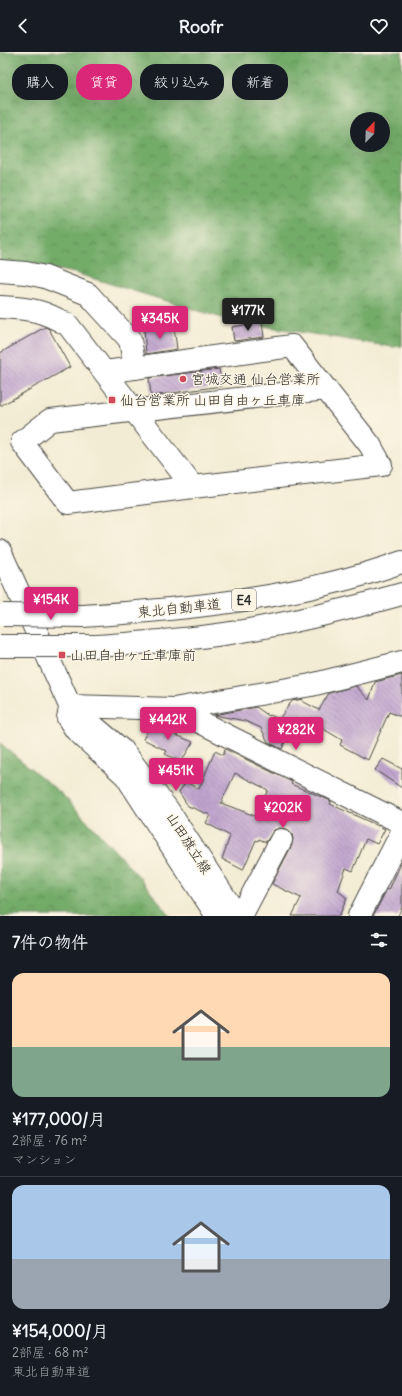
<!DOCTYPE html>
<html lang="ja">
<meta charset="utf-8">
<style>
body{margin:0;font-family:Delius,"Klee One",sans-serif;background:#242831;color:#f1f3f6;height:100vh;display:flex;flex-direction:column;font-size:15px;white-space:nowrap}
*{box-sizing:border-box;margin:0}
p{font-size:13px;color:#9ea1a6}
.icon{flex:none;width:22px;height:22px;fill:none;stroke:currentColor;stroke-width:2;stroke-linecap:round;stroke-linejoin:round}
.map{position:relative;height:864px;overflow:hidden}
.panel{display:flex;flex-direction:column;background:#171b24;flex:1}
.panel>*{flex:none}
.top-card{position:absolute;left:12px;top:12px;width:378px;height:36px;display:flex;gap:8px}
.needle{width:26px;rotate:23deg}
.controls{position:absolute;left:350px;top:60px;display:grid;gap:8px}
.controls a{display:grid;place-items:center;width:40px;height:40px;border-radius:50%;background:#171b24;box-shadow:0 4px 16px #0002;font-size:20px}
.price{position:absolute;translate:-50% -34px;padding:0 9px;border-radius:4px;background:#db2777;color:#fff;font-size:13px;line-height:26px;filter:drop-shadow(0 1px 2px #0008)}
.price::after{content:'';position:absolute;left:50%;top:24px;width:12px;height:9px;margin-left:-6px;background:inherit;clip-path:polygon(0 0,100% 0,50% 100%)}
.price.selected{background:#222;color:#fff}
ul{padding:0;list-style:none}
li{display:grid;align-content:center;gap:8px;height:212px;padding:0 12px}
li+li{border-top:1px solid #363941}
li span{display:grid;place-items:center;height:124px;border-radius:12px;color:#555}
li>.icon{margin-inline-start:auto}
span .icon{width:72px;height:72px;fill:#fffc;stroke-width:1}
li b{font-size:17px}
h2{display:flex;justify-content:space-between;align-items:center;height:48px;padding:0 12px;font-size:17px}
.pill{padding:0 14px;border-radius:16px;background:#171b24;box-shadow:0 4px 16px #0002;font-size:14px;line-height:36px}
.pill.selected{background:#db2777;color:#fff}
header{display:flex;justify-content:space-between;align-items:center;height:52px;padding:0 12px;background:#171b24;font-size:18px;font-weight:700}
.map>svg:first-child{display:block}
.forest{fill:url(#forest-crowns);stroke:#4f6b4a;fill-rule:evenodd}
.building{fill:url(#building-back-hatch);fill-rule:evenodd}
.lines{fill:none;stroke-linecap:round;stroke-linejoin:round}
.minor-casing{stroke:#494844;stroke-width:24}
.highway-casing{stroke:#494844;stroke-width:24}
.minor{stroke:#fff;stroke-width:22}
.highway{stroke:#fff;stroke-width:22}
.highway-bridge-casing{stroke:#494844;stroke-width:24;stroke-linecap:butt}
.highway-bridge{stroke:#fff;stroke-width:22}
.poi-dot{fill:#d1495b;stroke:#fcf5e5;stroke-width:1.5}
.labels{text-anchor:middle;stroke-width:3;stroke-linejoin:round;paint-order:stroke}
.shield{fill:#fcf5e5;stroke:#6a6863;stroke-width:1}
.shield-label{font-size:13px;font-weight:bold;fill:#2b2b2b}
.poi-label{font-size:14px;fill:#2b2b2b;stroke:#fcf5e5;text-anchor:start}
.street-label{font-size:14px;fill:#2b2b2b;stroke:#fcf5e5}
</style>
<header><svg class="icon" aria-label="back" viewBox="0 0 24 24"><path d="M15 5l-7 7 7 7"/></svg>Roofr<svg class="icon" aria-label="heart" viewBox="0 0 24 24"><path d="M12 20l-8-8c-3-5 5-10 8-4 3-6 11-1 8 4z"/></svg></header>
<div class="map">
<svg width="402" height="864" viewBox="0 0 402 864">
<defs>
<pattern id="forest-crowns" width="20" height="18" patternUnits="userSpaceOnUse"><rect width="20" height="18" fill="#73ab69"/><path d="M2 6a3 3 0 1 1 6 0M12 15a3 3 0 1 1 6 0" fill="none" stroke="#5f8b57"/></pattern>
<pattern id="building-back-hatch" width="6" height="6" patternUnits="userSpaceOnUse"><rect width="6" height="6" fill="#c0a5cf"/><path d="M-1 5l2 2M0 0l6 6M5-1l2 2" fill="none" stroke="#9c87a8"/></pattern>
</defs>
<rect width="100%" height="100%" fill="#fcf5e5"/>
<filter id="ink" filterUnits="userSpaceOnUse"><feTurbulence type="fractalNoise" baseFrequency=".025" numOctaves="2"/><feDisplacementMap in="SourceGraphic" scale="8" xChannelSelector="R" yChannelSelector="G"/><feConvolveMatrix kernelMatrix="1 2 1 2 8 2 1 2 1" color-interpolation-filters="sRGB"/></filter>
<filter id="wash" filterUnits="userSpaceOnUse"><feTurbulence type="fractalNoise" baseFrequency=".012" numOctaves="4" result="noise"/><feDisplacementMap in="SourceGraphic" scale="16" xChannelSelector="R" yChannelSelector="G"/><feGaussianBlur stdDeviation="0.9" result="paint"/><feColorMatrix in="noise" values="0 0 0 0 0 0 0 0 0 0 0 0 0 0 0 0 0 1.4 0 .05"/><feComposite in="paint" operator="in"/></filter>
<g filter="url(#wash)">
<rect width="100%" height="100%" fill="#f3ecd4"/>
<g class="forest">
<path d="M0,0H402V294L393,295L232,269L75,221L33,213L0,211ZM357,67H383V93H357Z"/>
<path d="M0,691L63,743L142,828L170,864H0Z"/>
</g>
<g id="blocks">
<g class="building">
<path d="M262,270L264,285L234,289L232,275Z"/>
<path d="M45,275L49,277L70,315L0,354V301Z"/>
<path d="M174,275L177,297L146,302L144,278Z"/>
<path d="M219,317L222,334L151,344L149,326Z"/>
<path d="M402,623V665L389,660L368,708L340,693L342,688L308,668L303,677L293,671L282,697L268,690L261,676L245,669L214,663L256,655L269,664L270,663L279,667L292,649L303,647L302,649L319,658L329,641L356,634L369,648L375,630Z"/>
<path d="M153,669L173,677L171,681L193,690L181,710L165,702L167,699L143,687Z"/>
<path d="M225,697L292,730L291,732L331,749L330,752L385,777L377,792L366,787L353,819L346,816L338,839L347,846L339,864H292L301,846L272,832L292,793L293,787L292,782L286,777L280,776L274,778L266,790L259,787L258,789L256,788L243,818L222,807L230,784L206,771L210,763L188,754L179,740L186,730L199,737L215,699L223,703ZM235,721L268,738L255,764L221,751Z"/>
<path d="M383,707L402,717V736L375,718Z"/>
<path d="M402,809V855L398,864H373L387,837L389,838Z"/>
</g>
</g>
</g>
<g filter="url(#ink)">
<use href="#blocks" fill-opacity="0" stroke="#494844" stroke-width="1"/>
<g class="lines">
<defs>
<g id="minor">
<path d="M0,219L26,221L45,225L88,242L130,288L135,316"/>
<path d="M0,255C30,257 41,257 68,273L193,435L381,413L370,393L292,294L105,320"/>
<path d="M193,435L68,451L22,390L50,368L326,337"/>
<path d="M0,499L70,654L124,700L168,758L237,864"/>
<path d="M70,654L174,657L311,633L402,610"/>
<path d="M70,657L68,666L76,678L126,724L217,864"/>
<path d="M174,657L402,771"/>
<path d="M241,864L281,788"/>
<path d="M359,864L402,780"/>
</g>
<g id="highway">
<path d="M83,564C189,557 301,546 402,510"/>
<path d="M0,594H19"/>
<path d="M97,594C149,590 202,587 254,577C304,568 353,556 402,542"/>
</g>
</defs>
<use href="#minor" class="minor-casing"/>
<use href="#highway" class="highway-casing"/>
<use href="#minor" class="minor"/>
<use href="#highway" class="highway"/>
<defs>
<g id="highway-bridge">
<path d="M3,563L83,564"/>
<path d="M19,594H97"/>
</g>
</defs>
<use href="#highway-bridge" class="highway-bridge-casing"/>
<use href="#highway-bridge" class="highway-bridge"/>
</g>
</g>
<g class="poi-dot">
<circle cx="183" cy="327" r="4"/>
<rect x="108" y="344" width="8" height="8" rx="2"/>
<rect x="58" y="599" width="8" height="8" rx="2"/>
</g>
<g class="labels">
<rect class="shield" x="232" y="537" width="24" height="22" rx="3"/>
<g class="shield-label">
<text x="244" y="553">E4</text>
</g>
<g class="poi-label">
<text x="191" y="332">宮城交通 仙台営業所</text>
<text x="120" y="353">仙台営業所 山田自由ヶ丘車庫</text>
<text x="70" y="608">山田自由ヶ丘車庫前</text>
</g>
<g class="street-label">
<text transform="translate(179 556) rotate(-6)" y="5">東北自動車道</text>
<text transform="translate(189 791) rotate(57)" y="5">山田旗立線</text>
</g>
</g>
</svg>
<div class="controls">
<a><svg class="needle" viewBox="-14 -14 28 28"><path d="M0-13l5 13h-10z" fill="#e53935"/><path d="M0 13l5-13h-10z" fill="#9ea1a6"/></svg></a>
</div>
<b class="price selected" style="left:248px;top:280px">¥177K</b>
<b class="price" style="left:160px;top:288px">¥345K</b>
<b class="price" style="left:51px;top:569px">¥154K</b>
<b class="price" style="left:168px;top:689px">¥442K</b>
<b class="price" style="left:296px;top:699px">¥282K</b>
<b class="price" style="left:176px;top:740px">¥451K</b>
<b class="price" style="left:283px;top:777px">¥202K</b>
<div class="top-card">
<a class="pill">購入</a>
<a class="pill selected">賃貸</a>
<a class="pill">絞り込み</a>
<a class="pill">新着</a>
</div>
</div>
<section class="panel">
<h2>7件の物件<svg class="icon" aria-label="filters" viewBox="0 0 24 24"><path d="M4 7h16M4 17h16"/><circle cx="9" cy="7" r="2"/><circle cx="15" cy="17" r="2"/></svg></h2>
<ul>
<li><span style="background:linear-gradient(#ffd9b3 60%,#7fa58c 0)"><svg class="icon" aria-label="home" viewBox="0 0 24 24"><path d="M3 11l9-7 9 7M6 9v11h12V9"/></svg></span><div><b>¥177,000/月</b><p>2部屋 · 76 m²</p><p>マンション</p></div></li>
<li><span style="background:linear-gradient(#a9c7e8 60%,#9aa5b1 0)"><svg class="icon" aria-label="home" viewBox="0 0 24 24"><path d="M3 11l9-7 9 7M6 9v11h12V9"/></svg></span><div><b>¥154,000/月</b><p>2部屋 · 68 m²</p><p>東北自動車道</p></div></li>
</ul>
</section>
